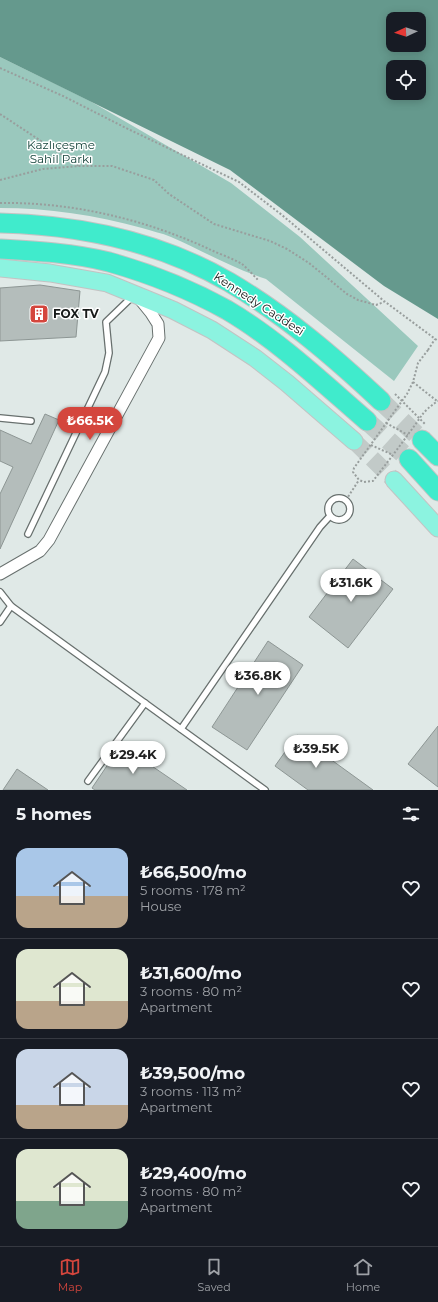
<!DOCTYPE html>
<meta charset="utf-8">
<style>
body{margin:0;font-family:Montserrat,sans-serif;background:#242831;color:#f1f3f6;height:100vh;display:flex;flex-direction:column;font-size:15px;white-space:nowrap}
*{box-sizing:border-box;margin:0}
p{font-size:13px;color:#9ea1a6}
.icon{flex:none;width:22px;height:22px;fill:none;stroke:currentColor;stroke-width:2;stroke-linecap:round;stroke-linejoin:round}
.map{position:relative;height:790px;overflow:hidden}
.sheet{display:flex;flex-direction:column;background:#171b24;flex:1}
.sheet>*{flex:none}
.needle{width:26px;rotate:267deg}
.tools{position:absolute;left:386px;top:12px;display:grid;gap:8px}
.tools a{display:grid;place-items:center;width:40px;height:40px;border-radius:8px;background:#171b24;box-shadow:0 2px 10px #0003;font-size:20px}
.price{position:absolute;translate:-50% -34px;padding:0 9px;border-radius:14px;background:#fff;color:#222;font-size:13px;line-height:26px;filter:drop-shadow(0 1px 2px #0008)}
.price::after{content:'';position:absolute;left:50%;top:24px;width:12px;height:9px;margin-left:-6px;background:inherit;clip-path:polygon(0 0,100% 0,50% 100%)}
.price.on{background:#d4463d;color:#fff}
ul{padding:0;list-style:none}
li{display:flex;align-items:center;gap:12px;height:100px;padding:0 16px}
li+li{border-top:1px solid #363941}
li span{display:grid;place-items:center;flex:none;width:112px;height:80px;border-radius:12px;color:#555}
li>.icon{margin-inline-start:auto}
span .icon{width:48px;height:48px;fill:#fffc;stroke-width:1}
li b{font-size:17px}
h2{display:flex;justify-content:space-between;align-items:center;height:48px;padding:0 16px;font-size:17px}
.menu{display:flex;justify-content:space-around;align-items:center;height:56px;border-top:1px solid #363941;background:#171b24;font-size:11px;color:#9ea1a6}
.menu a{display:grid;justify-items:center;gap:2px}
.menu .on{color:#d4463d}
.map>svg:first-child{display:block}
.green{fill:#9ac8bd}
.water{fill:#65998d;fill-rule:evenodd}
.building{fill:#b4bdbb;stroke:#8d9694}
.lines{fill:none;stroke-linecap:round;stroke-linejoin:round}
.primary-tunnel{stroke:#c2cac8;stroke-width:17;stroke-dasharray:17 8;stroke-linecap:butt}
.highway-tunnel{stroke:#c2cac8;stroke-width:19;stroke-dasharray:19 10;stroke-linecap:butt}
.lane-casing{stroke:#68706e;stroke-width:8}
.street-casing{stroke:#68706e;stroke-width:13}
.primary-casing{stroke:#c3c3c3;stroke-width:19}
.highway-casing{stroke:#c3c3c3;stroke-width:21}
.path{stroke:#989e9d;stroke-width:2;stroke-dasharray:2 2;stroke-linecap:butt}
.lane{stroke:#fff;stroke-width:5.5}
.street{stroke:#fff;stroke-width:11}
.primary{stroke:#8cf3e0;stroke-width:17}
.highway{stroke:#40ebcc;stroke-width:19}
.path-bridge{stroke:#989e9d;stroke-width:2;stroke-dasharray:2 2;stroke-linecap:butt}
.labels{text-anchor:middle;stroke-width:3;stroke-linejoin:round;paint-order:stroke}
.park-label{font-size:12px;fill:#14433a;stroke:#fff}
.street-label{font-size:12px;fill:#171a19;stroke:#fff}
.poi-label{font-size:12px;font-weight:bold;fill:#171a19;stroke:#fff;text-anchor:start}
</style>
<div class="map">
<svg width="438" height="790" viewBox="0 0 438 790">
<rect width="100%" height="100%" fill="#e0e9e7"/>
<path class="green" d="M0,57L90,101L231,183L300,237L418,346L394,381L266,279C232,268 203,251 171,237C162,233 151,231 142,228C96,215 48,208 0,208Z"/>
<path class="water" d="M0,0H438V319L384,286L230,170L0,57ZM393,19H419V45H393ZM393,67H419V93H393Z"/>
<g class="building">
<path d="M40,285L80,291L76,337L0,341V288Z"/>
<path d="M45,414L59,420L0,549V494L13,467L0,461V430L31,444Z"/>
<path d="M353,559L393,589L348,648L309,617Z"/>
<path d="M268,641L303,665L247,750L212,727Z"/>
<path d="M438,726V787L408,764Z"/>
<path d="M297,735L373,790H308L275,766Z"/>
<path d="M121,745L187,790H95L92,788Z"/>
<path d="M17,769L48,790H3Z"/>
</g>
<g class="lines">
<path class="primary-tunnel" d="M354,441L394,480"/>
<g class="highway-tunnel">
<path d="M381,401L422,440"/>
<path d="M367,421L409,459"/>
</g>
<defs>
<g id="lane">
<path d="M0,418L31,421"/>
<circle cx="339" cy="509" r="11"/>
<path d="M28,534L105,372L109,353L106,322L132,297"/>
<path d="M0,592L11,606L265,790"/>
<path d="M0,622L11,606"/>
<path d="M181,729L320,527L330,516"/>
<path d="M88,781L145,703"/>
</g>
<path id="street" d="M0,574L40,551L49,540L159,338L158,324L151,313L138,297"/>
<g id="primary">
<path d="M0,268L50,273L107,283L173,310L212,330L255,358L287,383L354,441"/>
<path d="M394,480L438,528"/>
</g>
<g id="highway">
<path d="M0,223C79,225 160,242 229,282C285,315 334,357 381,401"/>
<path d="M0,249C36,251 73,253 109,262C148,273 191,290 227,310C278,340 323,383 367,421"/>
<path d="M422,440L438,456"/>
<path d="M409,459L438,491"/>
</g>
</defs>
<use href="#lane" class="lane-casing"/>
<use href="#street" class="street-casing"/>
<use href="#primary" class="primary-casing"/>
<use href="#highway" class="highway-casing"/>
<g class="path">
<path d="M0,68L63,96L126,128L239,182L282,215L384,301L438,341"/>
<path d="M0,114L79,166"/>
<path d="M0,180L43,169L79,166H112L154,180L169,194L214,224L270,241L287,249L309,263L347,294L358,300L376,305L384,302"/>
<path d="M0,203C72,202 144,219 209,249C219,254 232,258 242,264C248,269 254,276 259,281"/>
<path d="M428,350L435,339"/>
<path d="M413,382L437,401"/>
<path d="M395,394L426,425"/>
<path d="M386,423L408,435"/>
<path d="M371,445L393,455"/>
<path d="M346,500L359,480"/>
</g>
<use href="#lane" class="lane"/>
<use href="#street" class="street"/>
<use href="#primary" class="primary"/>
<use href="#highway" class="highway"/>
<path class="path-bridge" d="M428,350L418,363L413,382L407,394L354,468L353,472L359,480L364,482L373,481C385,465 398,449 409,433C421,418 421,412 438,401"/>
</g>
<defs>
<symbol id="building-square" viewBox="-11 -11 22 22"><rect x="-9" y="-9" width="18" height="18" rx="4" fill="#d4463d" stroke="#fff"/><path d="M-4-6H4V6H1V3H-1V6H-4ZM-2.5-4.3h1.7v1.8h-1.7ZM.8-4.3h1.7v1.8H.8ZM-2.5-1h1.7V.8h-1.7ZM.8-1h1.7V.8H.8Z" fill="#fff"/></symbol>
</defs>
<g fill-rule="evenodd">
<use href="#building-square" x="28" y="303" width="22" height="22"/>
</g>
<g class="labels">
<g class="park-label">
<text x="61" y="149">Kazlıçeşme<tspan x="61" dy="14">Sahil Parkı</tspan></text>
</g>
<g class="street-label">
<text transform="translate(259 304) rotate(33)" y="4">Kennedy Caddesi</text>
</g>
<g class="poi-label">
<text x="53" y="318">FOX TV</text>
</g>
</g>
</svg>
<div class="tools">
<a><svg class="needle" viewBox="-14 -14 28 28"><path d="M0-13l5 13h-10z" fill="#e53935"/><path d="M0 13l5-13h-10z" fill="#9ea1a6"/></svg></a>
<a><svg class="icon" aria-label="locate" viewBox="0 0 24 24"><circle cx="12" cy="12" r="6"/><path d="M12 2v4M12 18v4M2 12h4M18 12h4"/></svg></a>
</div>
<b class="price on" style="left:90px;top:441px">₺66.5K</b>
<b class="price" style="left:351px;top:603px">₺31.6K</b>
<b class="price" style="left:258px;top:696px">₺36.8K</b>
<b class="price" style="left:316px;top:769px">₺39.5K</b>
<b class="price" style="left:133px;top:775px">₺29.4K</b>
</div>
<section class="sheet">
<h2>5 homes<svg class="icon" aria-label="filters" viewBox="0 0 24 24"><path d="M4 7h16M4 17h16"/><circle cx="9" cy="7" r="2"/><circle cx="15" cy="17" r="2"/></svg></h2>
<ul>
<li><span style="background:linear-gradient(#a9c7e8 60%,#b9a48a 0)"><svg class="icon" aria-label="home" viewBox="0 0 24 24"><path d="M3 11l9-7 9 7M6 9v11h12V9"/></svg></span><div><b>₺66,500/mo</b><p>5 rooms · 178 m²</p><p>House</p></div><svg class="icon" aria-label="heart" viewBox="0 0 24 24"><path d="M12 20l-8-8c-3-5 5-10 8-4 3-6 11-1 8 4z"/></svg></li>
<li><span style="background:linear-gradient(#dfe7d0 65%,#b9a48a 0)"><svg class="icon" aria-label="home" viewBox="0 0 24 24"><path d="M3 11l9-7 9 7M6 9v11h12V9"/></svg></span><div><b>₺31,600/mo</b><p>3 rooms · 80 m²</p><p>Apartment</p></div><svg class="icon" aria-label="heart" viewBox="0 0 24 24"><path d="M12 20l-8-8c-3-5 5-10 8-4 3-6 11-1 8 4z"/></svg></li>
<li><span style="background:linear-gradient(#c9d6e8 70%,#b9a48a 0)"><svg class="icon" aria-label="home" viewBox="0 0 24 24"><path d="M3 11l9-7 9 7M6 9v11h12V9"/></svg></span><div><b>₺39,500/mo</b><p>3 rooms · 113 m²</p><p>Apartment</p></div><svg class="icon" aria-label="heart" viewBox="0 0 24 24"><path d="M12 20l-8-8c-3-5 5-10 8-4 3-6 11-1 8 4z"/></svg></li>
<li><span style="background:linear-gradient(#dfe7d0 65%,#7fa58c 0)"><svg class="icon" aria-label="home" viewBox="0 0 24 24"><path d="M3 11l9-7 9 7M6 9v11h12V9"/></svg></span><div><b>₺29,400/mo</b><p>3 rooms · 80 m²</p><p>Apartment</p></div><svg class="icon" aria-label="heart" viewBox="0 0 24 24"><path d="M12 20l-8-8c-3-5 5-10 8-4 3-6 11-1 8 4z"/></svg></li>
</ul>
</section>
<nav class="menu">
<a class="on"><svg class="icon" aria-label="map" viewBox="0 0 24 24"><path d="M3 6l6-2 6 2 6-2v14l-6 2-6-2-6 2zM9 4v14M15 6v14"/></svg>Map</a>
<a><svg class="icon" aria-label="saved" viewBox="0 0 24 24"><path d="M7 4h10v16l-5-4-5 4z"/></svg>Saved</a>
<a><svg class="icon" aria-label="home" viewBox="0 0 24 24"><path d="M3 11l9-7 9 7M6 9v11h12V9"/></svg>Home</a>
</nav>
